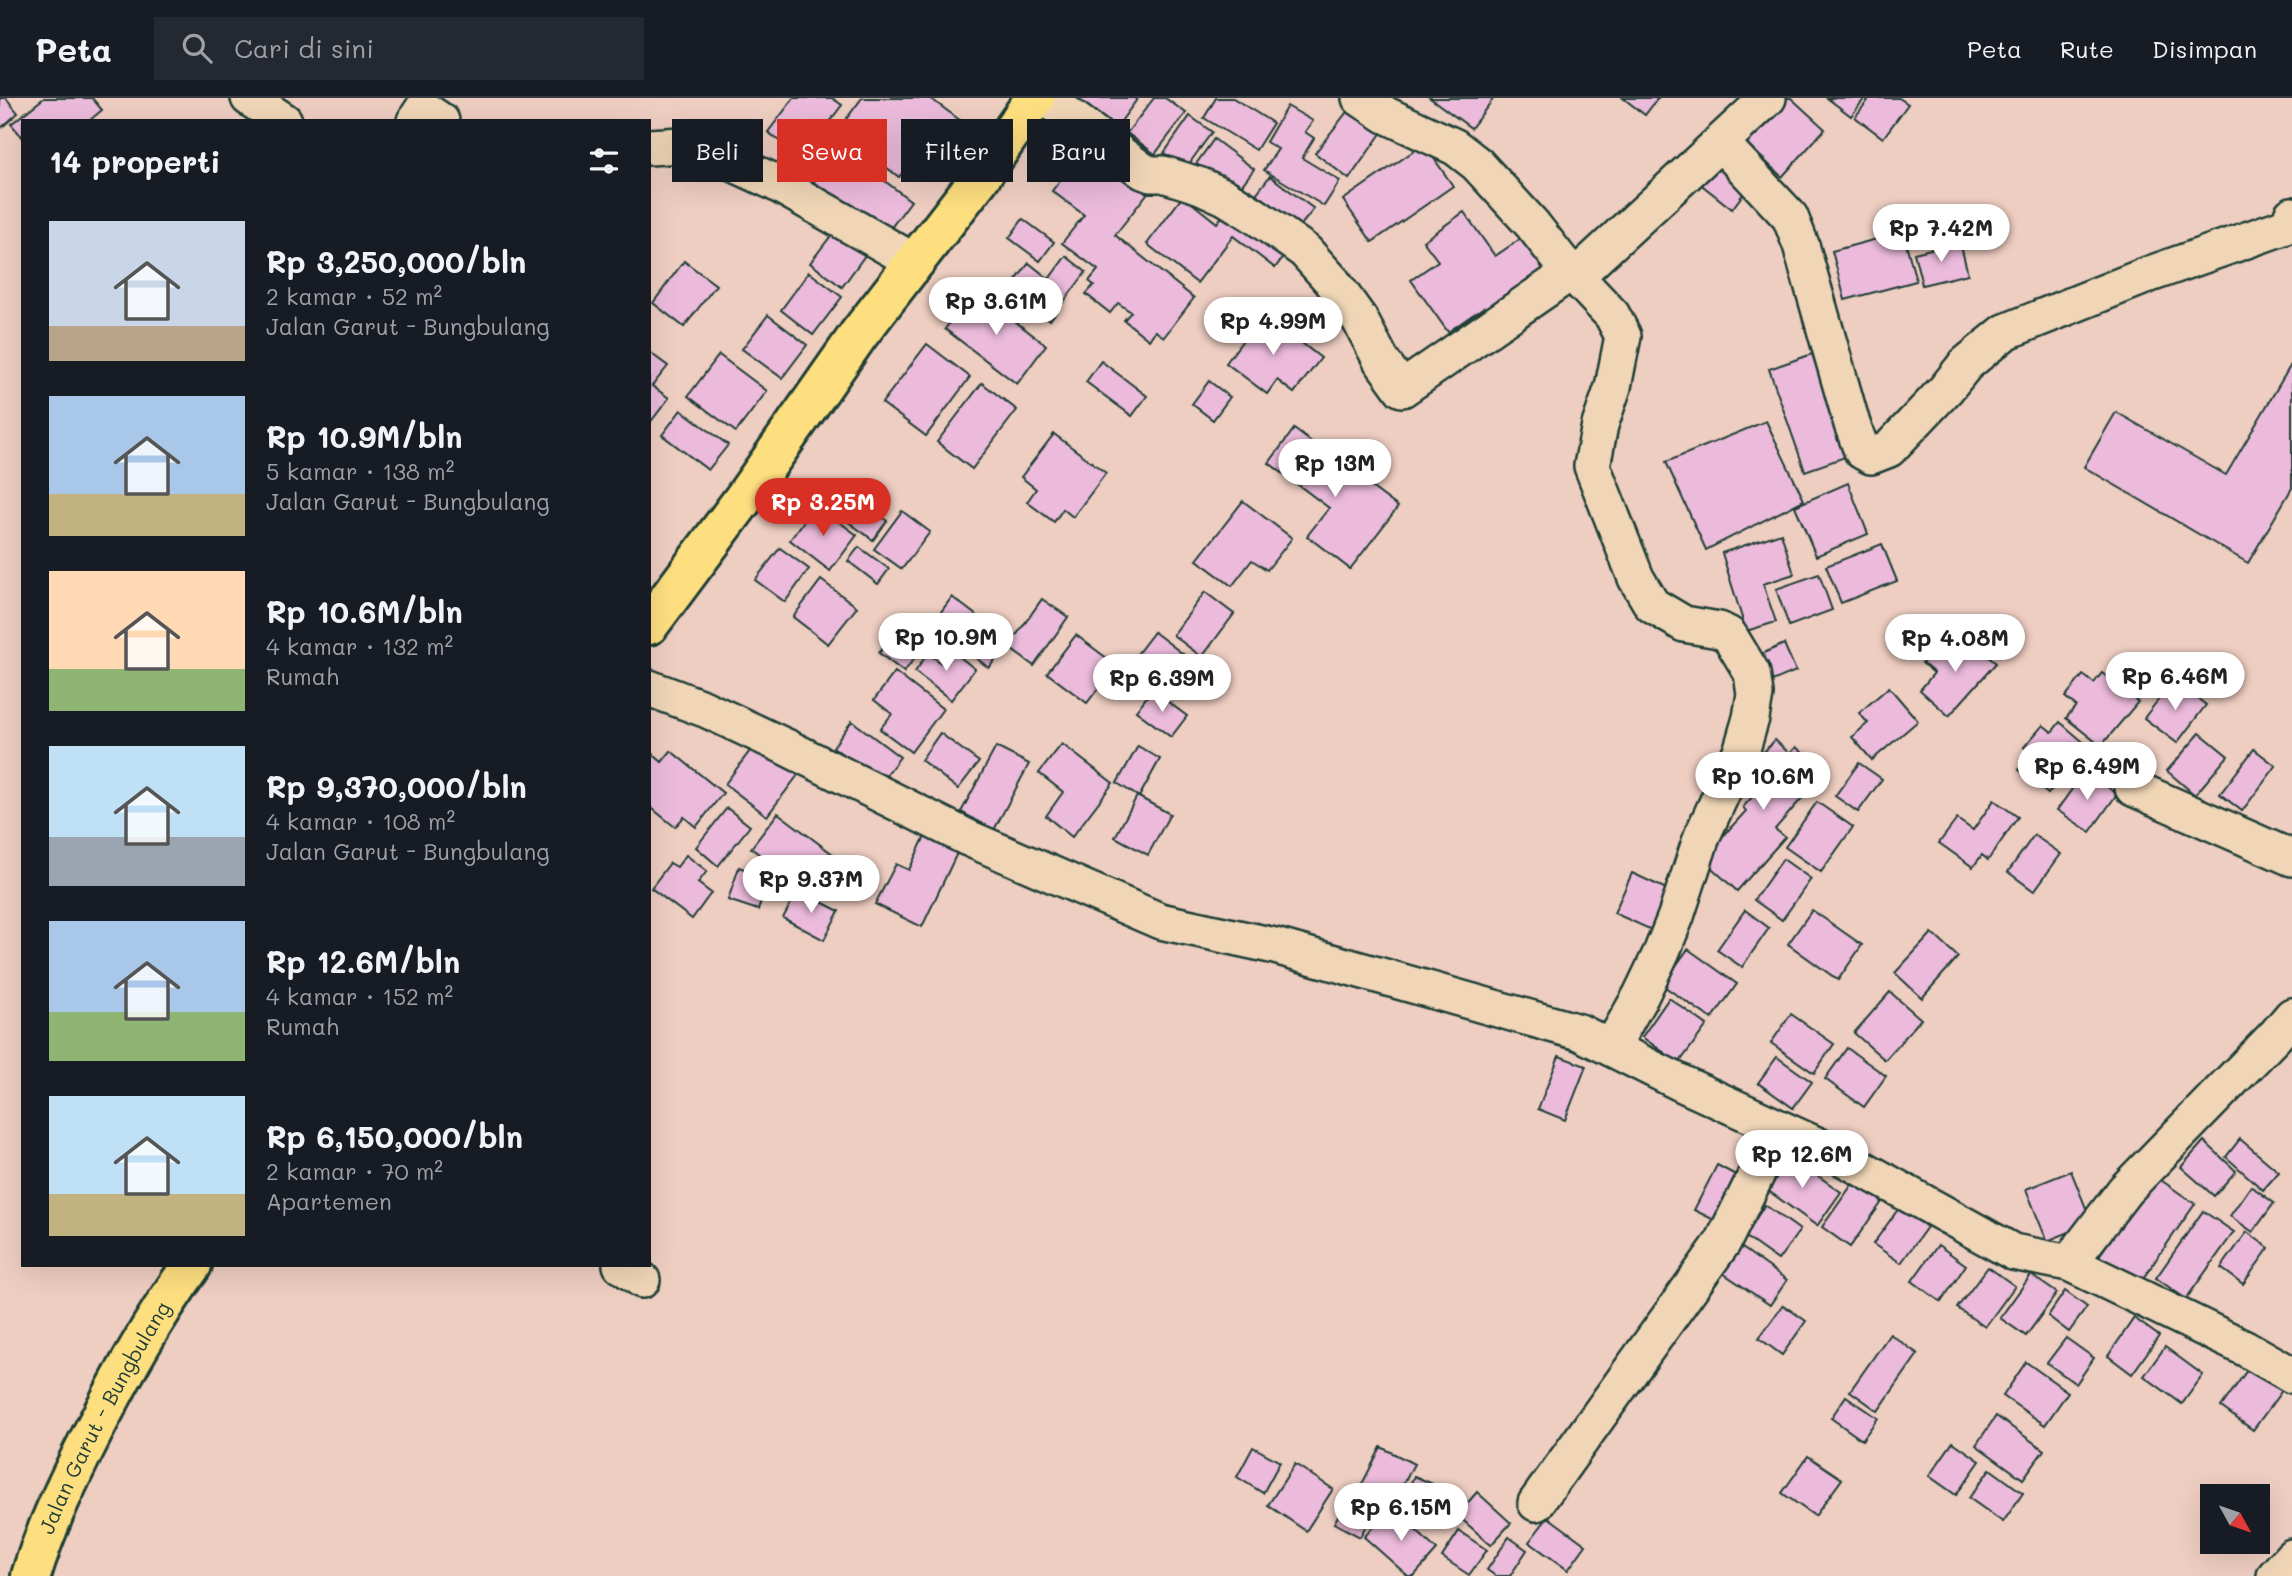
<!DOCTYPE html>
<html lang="id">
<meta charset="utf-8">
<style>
body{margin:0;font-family:Mali,sans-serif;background:#242831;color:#f1f3f6;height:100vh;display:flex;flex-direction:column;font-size:26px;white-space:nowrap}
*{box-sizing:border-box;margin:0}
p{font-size:23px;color:#9ea1a6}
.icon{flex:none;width:38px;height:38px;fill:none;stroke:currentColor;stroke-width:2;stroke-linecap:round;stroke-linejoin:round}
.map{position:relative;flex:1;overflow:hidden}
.panel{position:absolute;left:21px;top:21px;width:630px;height:1148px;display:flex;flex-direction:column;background:#171b24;border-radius:0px;box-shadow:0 7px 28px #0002}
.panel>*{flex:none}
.hud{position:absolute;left:672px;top:21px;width:665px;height:63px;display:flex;gap:14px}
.needle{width:46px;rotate:130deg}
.fabs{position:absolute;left:2200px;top:1386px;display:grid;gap:14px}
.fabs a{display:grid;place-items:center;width:70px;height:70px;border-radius:0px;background:#171b24;box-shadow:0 7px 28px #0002;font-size:35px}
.price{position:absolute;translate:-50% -60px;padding:0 16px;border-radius:24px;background:#fff;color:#222;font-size:23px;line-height:46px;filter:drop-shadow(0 2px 4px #0008)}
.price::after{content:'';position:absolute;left:50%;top:42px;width:21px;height:16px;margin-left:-10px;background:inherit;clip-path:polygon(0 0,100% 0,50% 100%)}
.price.on{background:#d93025;color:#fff}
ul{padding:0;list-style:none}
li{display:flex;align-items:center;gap:21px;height:175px;padding:0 28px}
li span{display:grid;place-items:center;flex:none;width:196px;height:140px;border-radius:0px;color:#555}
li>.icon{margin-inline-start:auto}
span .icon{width:84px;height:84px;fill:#fffc;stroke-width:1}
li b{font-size:30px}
h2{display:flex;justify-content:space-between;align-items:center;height:84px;padding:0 28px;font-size:30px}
.chip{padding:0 24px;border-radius:0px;background:#171b24;box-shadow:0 7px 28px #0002;font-size:24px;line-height:63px}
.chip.on{background:#d93025;color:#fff}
header{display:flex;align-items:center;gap:42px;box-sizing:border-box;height:98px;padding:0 35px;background:#171b24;border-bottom:2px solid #363941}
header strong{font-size:33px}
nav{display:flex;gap:38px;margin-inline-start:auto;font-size:24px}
.search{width:490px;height:63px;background:#242831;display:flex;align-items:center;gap:18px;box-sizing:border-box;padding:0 24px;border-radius:0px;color:#9ea1a6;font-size:26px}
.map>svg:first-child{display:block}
.building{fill:#ecbbdc;stroke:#1f3d34;stroke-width:2}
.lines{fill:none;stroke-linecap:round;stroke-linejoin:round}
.street-casing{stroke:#1f3d34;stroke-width:40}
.primary-casing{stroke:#1f3d34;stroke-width:44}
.street{stroke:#f0d6b7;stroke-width:35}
.primary{stroke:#fedf80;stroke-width:38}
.labels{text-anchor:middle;stroke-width:5;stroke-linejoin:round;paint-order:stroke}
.street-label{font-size:21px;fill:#1f3d34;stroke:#f0d6b7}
</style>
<header>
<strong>Peta</strong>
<div class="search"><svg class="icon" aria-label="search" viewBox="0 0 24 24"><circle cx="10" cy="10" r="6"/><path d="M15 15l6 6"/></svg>Cari di sini</div>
<nav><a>Peta</a><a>Rute</a><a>Disimpan</a></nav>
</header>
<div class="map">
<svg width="2292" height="1478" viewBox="0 0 2292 1478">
<rect width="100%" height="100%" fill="#efcec2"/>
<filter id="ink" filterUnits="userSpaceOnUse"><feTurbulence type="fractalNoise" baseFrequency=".0143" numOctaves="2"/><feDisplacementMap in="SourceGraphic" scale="14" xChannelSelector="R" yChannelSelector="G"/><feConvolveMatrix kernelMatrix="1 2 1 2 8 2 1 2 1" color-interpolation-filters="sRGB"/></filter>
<g filter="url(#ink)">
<g class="building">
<path d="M0,0H6L18,15L0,31Z"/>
<path d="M44,0H92L102,12L89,23H23V40L11,26Z"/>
<path d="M794,0H832L842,7L802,60L768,34Z"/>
<path d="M862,0H930L961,23L937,54L925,45L899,79L838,32Z"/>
<path d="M1073,0H1138L1113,34Z"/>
<path d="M1154,0H1165L1186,15L1155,56L1127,35Z"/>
<path d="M1216,0H1233L1273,25L1256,52L1204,20Z"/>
<path d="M1430,0H1494L1471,30Z"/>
<path d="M1623,0H1658L1645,17Z"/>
<path d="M1781,0H1791L1825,31L1782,79L1743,42Z"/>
<path d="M1827,0H1865L1851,18Z"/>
<path d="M1870,0H1899L1908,6L1883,40L1855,19Z"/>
<path d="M1287,8L1313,23L1305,34L1314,40L1302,60L1340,83L1324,108L1264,72L1278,51L1266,44Z"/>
<path d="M1350,10L1382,34L1349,81L1315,55Z"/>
<path d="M1190,18L1212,34L1186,70L1164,55Z"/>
<path d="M1214,41L1254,71L1235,96L1196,66Z"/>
<path d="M1088,45L1150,92L1115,137L1194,200L1164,239L1155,233L1149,242L1124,222L1131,214L1118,205L1110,215L1086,196L1094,187L1089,183L1098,172L1062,145L1084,117L1052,93Z"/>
<path d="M1424,46L1453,88L1372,144L1343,102Z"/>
<path d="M840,49L911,103L884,139L813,85Z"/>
<path d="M1715,62L1749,88L1732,111L1698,84Z"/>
<path d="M1270,78L1314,111L1293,137L1250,104Z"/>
<path d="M1183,98L1217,125L1231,107L1289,151L1275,170L1233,138L1197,185L1147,146Z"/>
<path d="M1464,114L1495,158L1526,137L1555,177L1492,222L1484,209L1448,234L1411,182L1438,163L1423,143Z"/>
<path d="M1023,121L1054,144L1040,163L1009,140Z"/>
<path d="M840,126L871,149L842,189L810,165Z"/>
<path d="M1903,134L1916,183L1845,202L1832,153Z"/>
<path d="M1960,144L1968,176L1922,187L1914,155Z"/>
<path d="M1066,158L1086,174L1050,222L1009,192L1029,165L1049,181Z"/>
<path d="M684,163L716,187L684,229L653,205Z"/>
<path d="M809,174L842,199L813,237L781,212Z"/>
<path d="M974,192L1046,247L1017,286L945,231Z"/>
<path d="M1263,215L1321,260L1294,295L1277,282L1267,296L1226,265Z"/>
<path d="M768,217L807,247L782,280L742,251Z"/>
<path d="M927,246L970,279L926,338L882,305Z"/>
<path d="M649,254L668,268L652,288L669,300L649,326Z"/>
<path d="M1812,256L1848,358L1805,373L1769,271Z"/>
<path d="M719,257L767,293L736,334L688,298Z"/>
<path d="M1101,263L1147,298L1132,318L1086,284Z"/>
<path d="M2292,265V390L2248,465L2084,369L2116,314L2226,377Z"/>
<path d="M1209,283L1230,299L1213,322L1192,306Z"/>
<path d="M982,285L1017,312L972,371L937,344Z"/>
<path d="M681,312L728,347L708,372L662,337Z"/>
<path d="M1766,323L1804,402L1706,452L1666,364Z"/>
<path d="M1294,331L1398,409L1350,471L1307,438L1329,410L1269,365Z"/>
<path d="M1054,336L1106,375L1073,419L1063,411L1054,424L1027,404L1036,391L1021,379Z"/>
<path d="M1848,385L1868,436L1816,458L1795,408Z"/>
<path d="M857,401L887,423L873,442L843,420Z"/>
<path d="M1243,403L1292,440L1267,472L1252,462L1232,488L1197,462Z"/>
<path d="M816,407L857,437L830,473L790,442Z"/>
<path d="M902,413L930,434L902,471L874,451Z"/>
<path d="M1781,435L1794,476L1763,486L1776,524L1746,533L1722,455Z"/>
<path d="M1882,446L1897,483L1841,505L1826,468Z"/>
<path d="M859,449L889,471L878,486L848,463Z"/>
<path d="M780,450L809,471L785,504L755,482Z"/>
<path d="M1819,476L1832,512L1789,528L1776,491Z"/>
<path d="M821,482L857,509L828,546L793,519Z"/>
<path d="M1205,494L1234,516L1202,559L1173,537Z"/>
<path d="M952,499L1009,542L989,570L932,526Z"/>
<path d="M1042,501L1068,519L1034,568L1008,549Z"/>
<path d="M902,525L927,544L904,574L879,555Z"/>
<path d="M1154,534L1204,572L1181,602L1131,564Z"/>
<path d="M1076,537L1116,567L1087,605L1047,575Z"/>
<path d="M1965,539L1996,565L1949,618L1920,592L1934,575L1922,565L1942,542L1954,553Z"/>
<path d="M1784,546L1796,573L1770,584L1759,557Z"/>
<path d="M951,552L975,571L951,602L915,574L928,555L941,565Z"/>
<path d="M895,574L943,611L911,654L880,631L892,616L874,602Z"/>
<path d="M2102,575L2138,604L2101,648L2066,620L2076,608L2065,599L2083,577L2094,585Z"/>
<path d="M2174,582L2206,607L2177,645L2144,620Z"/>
<path d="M1889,589L1918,623L1872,662L1852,639L1868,625L1859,615Z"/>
<path d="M1152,592L1187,618L1171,639L1136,613Z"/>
<path d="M852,623L900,659L880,685L833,649Z"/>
<path d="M2060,624L2088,648L2048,696L2019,672L2033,656L2024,649L2043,627L2052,634Z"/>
<path d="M940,635L979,664L958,691L921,662Z"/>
<path d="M2200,635L2228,658L2195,697L2167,673Z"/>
<path d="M759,641L801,673L767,718L725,686Z"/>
<path d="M1775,642L1790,656L1796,649L1825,674L1775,731L1785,739L1737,793L1702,761L1746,713L1743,709L1754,697L1738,682Z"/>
<path d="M1062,646L1113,685L1072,739L1046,718L1063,694L1039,675Z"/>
<path d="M1138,648L1160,661L1139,699L1117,685Z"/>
<path d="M996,649L1029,666L994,732L961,714Z"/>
<path d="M2254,651L2276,668L2242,713L2220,696Z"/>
<path d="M649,653L662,664L671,653L723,695L696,729L684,719L675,729L649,708Z"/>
<path d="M1859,665L1882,681L1858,714L1835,698Z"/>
<path d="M2085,673L2117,696L2090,734L2057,712Z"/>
<path d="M1137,698L1170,716L1148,757L1115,739Z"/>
<path d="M1994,702L2018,719L1988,762L1982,757L1973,769L1939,745L1957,721L1973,732Z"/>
<path d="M1817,704L1853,729L1821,774L1785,749Z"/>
<path d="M727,710L750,728L718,768L696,749Z"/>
<path d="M778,715L834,757L807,793L751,750Z"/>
<path d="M2034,737L2061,756L2034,793L2008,774Z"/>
<path d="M925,738L958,753L922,829L875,806L896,766L909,772Z"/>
<path d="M686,757L707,773L698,785L711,795L692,821L651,790L670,765L677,769Z"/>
<path d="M1783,761L1811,781L1782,822L1754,802Z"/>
<path d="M739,769L769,780L758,812L728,802Z"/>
<path d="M1632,775L1673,794L1656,834L1614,815Z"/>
<path d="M798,792L839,813L824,842L783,820Z"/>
<path d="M1745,812L1769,830L1742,869L1717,852Z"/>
<path d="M1812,812L1862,847L1838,882L1788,846Z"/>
<path d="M1932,835L1958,859L1922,900L1895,875Z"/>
<path d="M1688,851L1737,886L1712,921L1662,887Z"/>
<path d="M1890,894L1921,921L1885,962L1854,935Z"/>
<path d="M1669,900L1707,927L1679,965L1642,939Z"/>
<path d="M1791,916L1834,946L1814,975L1771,945Z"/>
<path d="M1847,950L1886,978L1864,1009L1825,981Z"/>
<path d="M1559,958L1586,968L1565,1022L1538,1011Z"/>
<path d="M1777,959L1812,984L1793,1010L1758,985Z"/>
<path d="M2240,1041L2279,1074L2263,1092L2226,1059Z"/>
<path d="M2204,1043L2236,1073L2214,1098L2181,1069Z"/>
<path d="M1787,1056L1841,1094L1817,1128L1763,1089Z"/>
<path d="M1717,1067L1747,1083L1724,1127L1694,1112Z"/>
<path d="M2071,1073L2092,1125L2047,1143L2026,1091Z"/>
<path d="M2155,1078L2195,1106L2139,1186L2099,1158Z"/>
<path d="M1856,1081L1884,1101L1850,1149L1822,1129Z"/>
<path d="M2251,1088L2274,1105L2253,1134L2230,1118Z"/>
<path d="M1765,1107L1800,1132L1778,1162L1744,1138Z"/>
<path d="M1899,1110L1927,1129L1901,1165L1873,1146Z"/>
<path d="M2203,1113L2234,1134L2186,1201L2156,1180Z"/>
<path d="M2247,1134L2269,1150L2243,1186L2221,1170Z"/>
<path d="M1738,1147L1787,1182L1770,1207L1720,1173Z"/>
<path d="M1938,1147L1966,1167L1941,1204L1912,1183Z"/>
<path d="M1988,1169L2015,1188L1985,1229L1957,1210Z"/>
<path d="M2031,1177L2057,1195L2026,1238L2000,1220Z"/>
<path d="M2065,1193L2087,1209L2069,1234L2048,1218Z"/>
<path d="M1783,1207L1806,1223L1782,1257L1759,1240Z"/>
<path d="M2134,1220L2159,1238L2132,1276L2108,1258Z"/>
<path d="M1890,1236L1918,1256L1878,1313L1850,1293Z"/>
<path d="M2066,1240L2094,1260L2076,1286L2047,1265Z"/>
<path d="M2165,1249L2203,1277L2182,1306L2144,1278Z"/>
<path d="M2026,1264L2068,1294L2045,1327L2003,1298Z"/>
<path d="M2250,1268L2283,1291L2253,1332L2221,1309Z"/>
<path d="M1846,1298L1878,1320L1862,1342L1831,1320Z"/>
<path d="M1996,1318L2044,1352L2023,1381L1976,1347Z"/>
<path d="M1953,1344L1980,1363L1956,1397L1929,1378Z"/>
<path d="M1253,1349L1280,1364L1263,1395L1237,1379Z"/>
<path d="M1381,1349L1414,1366L1392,1406L1360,1390Z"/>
<path d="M1808,1358L1842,1381L1815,1418L1782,1395Z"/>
<path d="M1295,1366L1333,1391L1306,1433L1268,1407Z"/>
<path d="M1990,1371L2023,1395L2003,1424L1969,1400Z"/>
<path d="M1414,1378L1454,1395L1439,1430L1399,1412Z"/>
<path d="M1354,1390L1379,1403L1360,1439L1334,1425Z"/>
<path d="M1477,1394L1511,1425L1491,1447L1457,1417Z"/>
<path d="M1391,1409L1437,1452L1414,1478H1408L1364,1439Z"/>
<path d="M1548,1419L1586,1447L1568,1472L1529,1444Z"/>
<path d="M1459,1433L1487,1452L1469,1477L1442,1459Z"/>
<path d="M1509,1439L1527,1452L1510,1478H1496L1487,1472Z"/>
</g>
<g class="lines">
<defs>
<g id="street">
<path d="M249,0L284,23"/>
<path d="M1046,0L1143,73L1151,76H1163L1201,88L1225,99L1254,117L1305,153L1332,183L1360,222L1381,262L1402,291L1571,174"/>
<path d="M1360,0L1386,17L1455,49L1477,66L1532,126L1561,163L1612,217L1623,238L1613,289L1600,327L1592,368L1636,480L1652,507L1684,526L1719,532L1729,537L1752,575L1755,596L1751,620L1742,651L1702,738L1676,818L1662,853L1641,897L1611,950"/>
<path d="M415,23L423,11L441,23"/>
<path d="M1721,45L1790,119L1801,147L1852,326L1862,353L1871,358L1889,351L1946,291L1966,266L2005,234L2150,176L2289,127L2292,117"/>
<path d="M649,49L682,47L709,54L774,84L915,164"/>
<path d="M1575,179L1768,0"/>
<path d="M649,590L705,611L784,648L968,740L1160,823L1275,848L1579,934L1683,986L1836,1056L2013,1154L2069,1165L2125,1092L2275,938L2292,918"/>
<path d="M2133,690L2292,760"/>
<path d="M2069,1165L2245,1250L2292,1277"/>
<path d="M621,1167L642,1182"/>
<path d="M1536,1405L1723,1144L1779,1031"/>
<path d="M2275,1478L2292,1459"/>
</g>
<g id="primary">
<path d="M649,527L744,400L859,236L979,81L1035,0"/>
<path id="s1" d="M31,1478C46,1428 69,1381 93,1334C123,1276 153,1221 192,1167"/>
</g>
</defs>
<use href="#street" class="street-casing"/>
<use href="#primary" class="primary-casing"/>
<use href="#street" class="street"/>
<use href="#primary" class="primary"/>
</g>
</g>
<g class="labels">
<g class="street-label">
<text dy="7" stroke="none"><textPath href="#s1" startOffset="175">Jalan Garut - Bungbulang</textPath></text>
</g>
</g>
</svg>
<div class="fabs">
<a><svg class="needle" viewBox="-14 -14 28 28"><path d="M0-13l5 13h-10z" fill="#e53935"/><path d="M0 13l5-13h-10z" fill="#9ea1a6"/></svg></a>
</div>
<b class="price" style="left:1941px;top:166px">Rp 7.42M</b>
<b class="price" style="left:996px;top:239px">Rp 3.61M</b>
<b class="price" style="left:1273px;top:259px">Rp 4.99M</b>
<b class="price" style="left:1335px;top:401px">Rp 13M</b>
<b class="price on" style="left:823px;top:440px">Rp 3.25M</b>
<b class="price" style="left:946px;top:575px">Rp 10.9M</b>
<b class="price" style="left:1955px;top:576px">Rp 4.08M</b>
<b class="price" style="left:2175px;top:614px">Rp 6.46M</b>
<b class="price" style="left:1162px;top:616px">Rp 6.39M</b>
<b class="price" style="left:2087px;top:704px">Rp 6.49M</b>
<b class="price" style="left:1763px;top:714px">Rp 10.6M</b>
<b class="price" style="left:811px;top:817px">Rp 9.37M</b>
<b class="price" style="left:1802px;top:1092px">Rp 12.6M</b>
<b class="price" style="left:1401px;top:1445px">Rp 6.15M</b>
<div class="hud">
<a class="chip">Beli</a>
<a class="chip on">Sewa</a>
<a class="chip">Filter</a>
<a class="chip">Baru</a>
</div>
<section class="panel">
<h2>14 properti<svg class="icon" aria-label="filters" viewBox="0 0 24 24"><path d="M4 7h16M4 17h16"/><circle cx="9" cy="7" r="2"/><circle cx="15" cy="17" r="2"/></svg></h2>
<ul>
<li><span style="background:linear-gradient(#c9d6e8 75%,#b9a48a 0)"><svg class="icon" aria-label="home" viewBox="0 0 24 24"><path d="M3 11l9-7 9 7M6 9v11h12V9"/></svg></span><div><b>Rp 3,250,000/bln</b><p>2 kamar · 52 m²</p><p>Jalan Garut - Bungbulang</p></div></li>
<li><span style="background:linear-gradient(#a9c7e8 70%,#c2b280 0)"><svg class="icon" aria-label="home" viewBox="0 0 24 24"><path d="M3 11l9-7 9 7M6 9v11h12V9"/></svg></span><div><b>Rp 10.9M/bln</b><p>5 kamar · 138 m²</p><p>Jalan Garut - Bungbulang</p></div></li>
<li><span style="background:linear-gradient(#ffd9b3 70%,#8fb573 0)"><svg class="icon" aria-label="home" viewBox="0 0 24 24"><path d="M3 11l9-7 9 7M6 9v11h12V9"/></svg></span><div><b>Rp 10.6M/bln</b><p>4 kamar · 132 m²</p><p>Rumah</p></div></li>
<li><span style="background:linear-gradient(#bfe0f5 65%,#9aa5b1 0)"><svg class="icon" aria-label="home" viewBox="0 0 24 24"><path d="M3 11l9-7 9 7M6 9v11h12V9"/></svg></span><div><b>Rp 9,370,000/bln</b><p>4 kamar · 108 m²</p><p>Jalan Garut - Bungbulang</p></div></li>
<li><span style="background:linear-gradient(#a9c7e8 65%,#8fb573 0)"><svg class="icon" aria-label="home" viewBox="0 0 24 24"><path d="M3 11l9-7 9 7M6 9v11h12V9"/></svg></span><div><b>Rp 12.6M/bln</b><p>4 kamar · 152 m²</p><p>Rumah</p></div></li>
<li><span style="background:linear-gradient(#bfe0f5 70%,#c2b280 0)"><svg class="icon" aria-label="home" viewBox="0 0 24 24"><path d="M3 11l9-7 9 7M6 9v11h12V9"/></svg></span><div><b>Rp 6,150,000/bln</b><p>2 kamar · 70 m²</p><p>Apartemen</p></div></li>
</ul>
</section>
</div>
